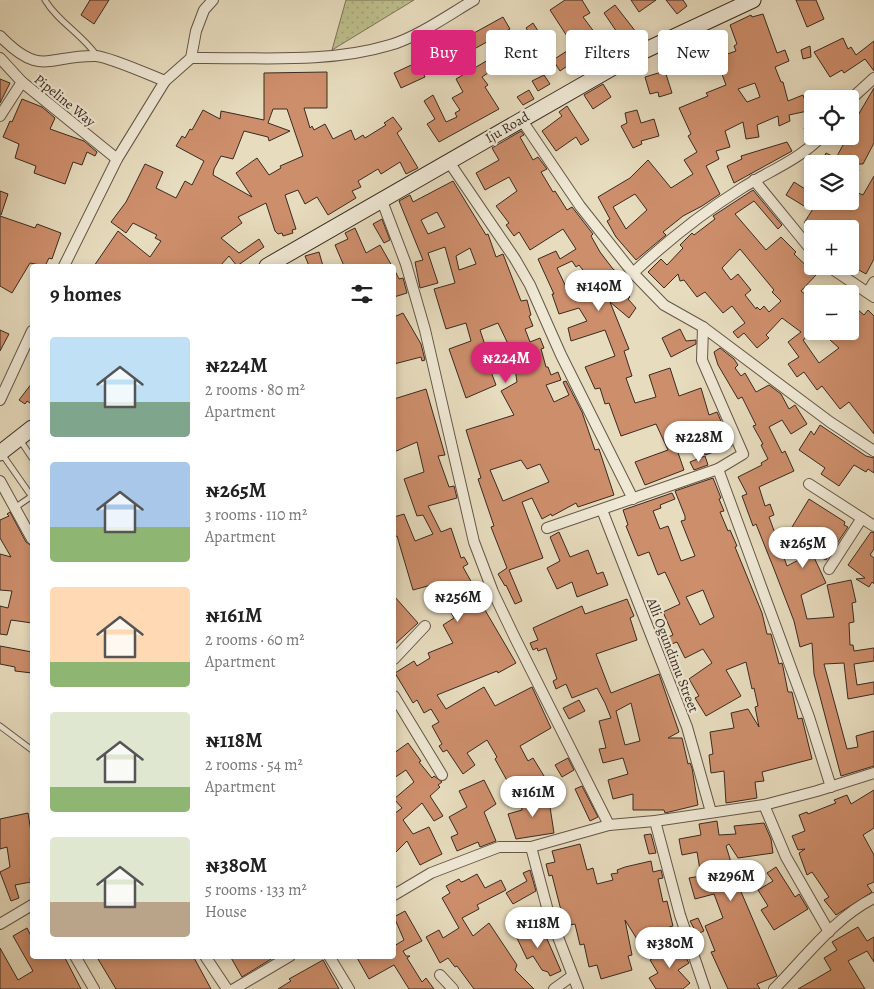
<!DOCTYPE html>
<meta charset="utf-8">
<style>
body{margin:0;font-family:Alegreya,serif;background:#f2f2f2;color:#222;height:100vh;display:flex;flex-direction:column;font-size:19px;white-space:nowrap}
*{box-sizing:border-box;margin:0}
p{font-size:16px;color:#767676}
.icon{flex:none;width:28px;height:28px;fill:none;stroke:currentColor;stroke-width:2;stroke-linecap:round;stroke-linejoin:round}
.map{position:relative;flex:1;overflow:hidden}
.side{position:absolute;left:30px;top:264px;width:366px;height:695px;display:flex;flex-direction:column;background:#fff;border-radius:5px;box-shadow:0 2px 8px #0003}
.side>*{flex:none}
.banner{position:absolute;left:411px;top:30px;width:388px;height:45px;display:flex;gap:10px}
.fabs{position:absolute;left:804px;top:90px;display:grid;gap:10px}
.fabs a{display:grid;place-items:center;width:55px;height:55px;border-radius:5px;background:#fff;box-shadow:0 2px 8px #0003;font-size:25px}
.price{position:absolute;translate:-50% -42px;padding:0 11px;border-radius:18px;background:#fff;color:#222;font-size:16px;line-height:32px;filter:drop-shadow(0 1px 2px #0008)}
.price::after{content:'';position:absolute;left:50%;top:30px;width:15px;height:11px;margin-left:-8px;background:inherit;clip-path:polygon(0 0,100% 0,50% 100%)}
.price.current{background:#db2777;color:#fff}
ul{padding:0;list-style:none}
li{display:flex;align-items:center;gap:15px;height:125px;padding:0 20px}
li span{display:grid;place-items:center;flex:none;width:140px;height:100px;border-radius:5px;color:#555}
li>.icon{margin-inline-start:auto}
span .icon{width:60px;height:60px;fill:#fffc;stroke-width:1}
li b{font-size:21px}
h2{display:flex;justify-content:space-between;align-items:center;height:60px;padding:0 20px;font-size:21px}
.tag{padding:0 18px;border-radius:5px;background:#fff;box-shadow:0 2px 8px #0003;font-size:18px;line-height:45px}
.tag.current{background:#db2777;color:#fff}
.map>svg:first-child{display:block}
.grass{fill:url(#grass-dots);stroke:#7b7456}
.building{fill:#cd8e6b;stroke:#392a21;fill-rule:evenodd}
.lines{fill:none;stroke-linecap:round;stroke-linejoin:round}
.service-casing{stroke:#645648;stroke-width:7}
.minor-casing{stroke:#645648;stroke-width:12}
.secondary-casing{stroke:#392a21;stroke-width:17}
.service{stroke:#efe8d5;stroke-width:5}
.minor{stroke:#efe8d5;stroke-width:10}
.secondary{stroke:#efe8d5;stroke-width:15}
.labels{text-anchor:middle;stroke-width:4.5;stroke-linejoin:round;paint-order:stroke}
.street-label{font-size:14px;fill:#392a21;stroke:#efe8d5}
</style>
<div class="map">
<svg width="874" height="989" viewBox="0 0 874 989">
<defs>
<pattern id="grass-dots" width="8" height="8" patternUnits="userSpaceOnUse" patternTransform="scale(1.25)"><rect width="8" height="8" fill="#bdbe8c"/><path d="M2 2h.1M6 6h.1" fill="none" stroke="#a3a378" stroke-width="1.8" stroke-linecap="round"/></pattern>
</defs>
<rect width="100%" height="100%" fill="#e7dcbe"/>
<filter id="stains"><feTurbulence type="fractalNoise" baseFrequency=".004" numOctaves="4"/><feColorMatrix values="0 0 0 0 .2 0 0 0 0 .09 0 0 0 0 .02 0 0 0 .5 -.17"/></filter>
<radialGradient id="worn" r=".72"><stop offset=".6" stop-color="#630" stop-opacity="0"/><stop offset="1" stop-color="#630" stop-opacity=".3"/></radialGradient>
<path class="grass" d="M346,0H414L332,50Z"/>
<g class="building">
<path d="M90,0H109L94,24L81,15Z"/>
<path d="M565,0H582L590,13L583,17L607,49L595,58L585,45L576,50L550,10Z"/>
<path d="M631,0H656L639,12Z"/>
<path d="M666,0H683L687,6L677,14Z"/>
<path d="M796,0H816L824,19L807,27Z"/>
<path d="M615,5L636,32L623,41L604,13Z"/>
<path d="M763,14L777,53L785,50L789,61L775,67L781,82H783L788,101L803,95L806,104L812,103V110L789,115L790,121L779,126L778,116L757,125L759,137L746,139L743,122L725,131L730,147L716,151L719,159L706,166L720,194L702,206L683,216L663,232L666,235L636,260L616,237L607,221L610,219L598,197L630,178L648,160L671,188L693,174L684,160L697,152L688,136L691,134L679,108L708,96L706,93L726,85L716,58L736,51L734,46L737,44L730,25L751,15L752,17ZM755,83L760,97L747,102L738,89ZM635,194L647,210L626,229L613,207Z"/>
<path d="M503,17L510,29L467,53L465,48L448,58L452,68L439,74L435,64L439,62L434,55Z"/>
<path d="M533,23L545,42L538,47L526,28Z"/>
<path d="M843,38L848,49L851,47L856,55L874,41V71L865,59L844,73L842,70L830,77L814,52Z"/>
<path d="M505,44L513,56L482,77L488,85L485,87L499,109L439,142L427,124L435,119L424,101L433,95L446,122L457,117L455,113L460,110L452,98L463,92L456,79L493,57L492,54Z"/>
<path d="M810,46L811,57L803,59L801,50Z"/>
<path d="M570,49L577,59L560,71L553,60Z"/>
<path d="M418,62L425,77L401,88L394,73Z"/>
<path d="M665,71L672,93L659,97L658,92L650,94L645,77Z"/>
<path d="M327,72V108H304L310,128L312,126L314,130L325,124L333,139L351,130L355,140L363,135L365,138L386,125L384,123L393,117L402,129L397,133L418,168L406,174L400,162L381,174L378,169L358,181L361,187L352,191L356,198L328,215L317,197L305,204L298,190L285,195L296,229L292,230L293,233L283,236L282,233L278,234L275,231L266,203L238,217L242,223L221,238L239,253L259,239L264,247L237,266L229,256L220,266H94L118,231L150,257L161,241L155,238L157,235L133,223L126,233L111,222L126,202L145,164L163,172L156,188L176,198L185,181L192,185L204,161L176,146L182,136L185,138L190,129L192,130L203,110L220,119L221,111L264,120V73ZM273,109H287L303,156L280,166L281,168L269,175L257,158L236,173L252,197L213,175L214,169L221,156L233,159L244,131L268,137L269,141L290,131L268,123Z"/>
<path d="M544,75L550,84L538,91L532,81Z"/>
<path d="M0,79L10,83L0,103Z"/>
<path d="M603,84L611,97L593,109L584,95Z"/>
<path d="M874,88V143L863,164H821L826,153L836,158L843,145L829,136H850V113L857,117Z"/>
<path d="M529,90L534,99L523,105L517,97Z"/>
<path d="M22,99L42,107L55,118L50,129L84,141L97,152L95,156L87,152L82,165L73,162L65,184L34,173L36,166L15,158L19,144L3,137L10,121L12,122Z"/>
<path d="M567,106L589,140L581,145L576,137L556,151L542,131L562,116L559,112Z"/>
<path d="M637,110L641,123L654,119L659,136L641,141L642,144L633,148L621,126L627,123L625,113Z"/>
<path d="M812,125V136L808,140L804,128Z"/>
<path d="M521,131L524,135L520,137L533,160L538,157L547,169L541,172L553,192L555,191L567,210L572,207L593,234L591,236L600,252L613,269L623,277L617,285L630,297L628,299L636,308L629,318L610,302L629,349L624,351L632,376L626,378L635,403L656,397L649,375L670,368L679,396L701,388L709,415L717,412L732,446L705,455L699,436L675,444L684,470L645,485L635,462L668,450L656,424L621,436L609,403L605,404L600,388L595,389L585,367L615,356L605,330L571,341L568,328L587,321L579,308L559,314L552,294H554L538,259L556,251L560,259L576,249L563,229L530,250L519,232L514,236L506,225L509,223L496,206L517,191L509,177L485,190L476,173L499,160L492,148ZM572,261L576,267L579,265L597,288L577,300L572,287L567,289L557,268Z"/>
<path d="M787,142L792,151L734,183L727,166L742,159L741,156Z"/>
<path d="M850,165L859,170L850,187Z"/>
<path d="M812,175V199L804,206L786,195L794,182L805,189Z"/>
<path d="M874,176V259L866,274L850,265V229H813L804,223L818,201H851L856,192L863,195Z"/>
<path d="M453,181L486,235L488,234L496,257L503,254L521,301L527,300L531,315L529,316L533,326L525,329L530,342L540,338L544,348L541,349L546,367H548L551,375L558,372L561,380L546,385L554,402L569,395L563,382L566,381L582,412L595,450L599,449L614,495L578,507L576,503L552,516L551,514L542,519L532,498L522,502L543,558L509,570L522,601L515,604L506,585L505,586L498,574L507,568L491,527L494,526L478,479L481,478L466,430L514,415L501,391L517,382L514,362L521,359L514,343L509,346L498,323L480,330L491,363L488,364L496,385L466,398L449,349L471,341L466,323L446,329L434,289L455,283L445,247L428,253L438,283L420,288L415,262L423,260L399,201L410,195L413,202ZM437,212L445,227L428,234L421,220ZM470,248L476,264L459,270L456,256ZM521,460L527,469L540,464L549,482L503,501L490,470Z"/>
<path d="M753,190L782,225L778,229L754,201L735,214L766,250L781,237L796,252L794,254L816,275L801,291L812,300V333L803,340L819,363L839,348L820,331H850V303L864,315L868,310L874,316V434L849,402L840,409L822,386L817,390L804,372L797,377L788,364L799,357L788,342L801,332L782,318L766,335L769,338L757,348L744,333L738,338L733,332L745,323L732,306L723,313L705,292L697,297L684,280L680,281L678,274L664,288L648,272L661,259L667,265L683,248L680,245L692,233L694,235L715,219L713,216ZM740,249L774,290L772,292L781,301L769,312L764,306L760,310L757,307L756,309L745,295L751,290L738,274L731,280L722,268Z"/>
<path d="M0,191L8,194L1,215H0Z"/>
<path d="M0,216L35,228L37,224L61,233L52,259L49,258L45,266L30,263L12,293L0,286Z"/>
<path d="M382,219L390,240L384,243L373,224Z"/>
<path d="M355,228L366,253L380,245L392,266H344L335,245L348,239L345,233Z"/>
<path d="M319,252L323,266H309L305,256Z"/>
<path d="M394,269L399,279L403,278L407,293L394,297Z"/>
<path d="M403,313L421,344L425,360L422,361L421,357L394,364V317Z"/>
<path d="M680,329L686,341L696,340V344L671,357L662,338Z"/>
<path d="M0,330L9,334L0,351Z"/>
<path d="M720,348L734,359L738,365L735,368L741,376L745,373L756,392L769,385L781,394L789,409L795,405L807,424L791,434L782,420L769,427L782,453L785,451L794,471L759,487L765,506L770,504L774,515L769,517L787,566L812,553L826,583L801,595L807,619L834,617L827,585L851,580L856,602L852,603L854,622L849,623L850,645H853L854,651L874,648V661L854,664L857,685L874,682V694L848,699L844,663L824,664L847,749L858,747L856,736L874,731V766L841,776L814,674L812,643L800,647L794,621L774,569L756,524L753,526L742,496L747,494L738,477L762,465L761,463L768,459L761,445L763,444L753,426L756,425L742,397L738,399L718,365L714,352Z"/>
<path d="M32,383V399L30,403L27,401L25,404L19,400Z"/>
<path d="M426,389L445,455L438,456L449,487L454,486L457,498L428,506L441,532L451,528L461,558L464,557L468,564L463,567L477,592L475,593L516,663L498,673L497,671L437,695L446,709L484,687L495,706L532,687L551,728L520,746L528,761L533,758L544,776L514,793L495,759L497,757L487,740L467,753L475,765L463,774L447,750L443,752L439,746L442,744L432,726L439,722L431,709L424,713L417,700L413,703L395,673L414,661L417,666L430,658L428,653L453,643L443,625L454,618L435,584L413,590L397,536L394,537V517L404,514L415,541L433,534L423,515L417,516L404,479L424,472L417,442L394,452V399Z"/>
<path d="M820,425L866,456L874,458V473L868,469L866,472L854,465L839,486L821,474L825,468L799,450L811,431L814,435Z"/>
<path d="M705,456L708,465L694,470L690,462Z"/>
<path d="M713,478L721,498L719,499L724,511L720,512L728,531L730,530L737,546L735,547L762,613L767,634H771L779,664L782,663L783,667L788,692H792L798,719L802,718L812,759L762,772L764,781L755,782L757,798L726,803L724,771L711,773L709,755L713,754L710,732L734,728L731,713L748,709L759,727L755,707L758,706L754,688L752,689L746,662L726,670L741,696L706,716L695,698L699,696L689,679L712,663L703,649L685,658L677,642L669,645L666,638L673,635L663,612L680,604L665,572L658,575L649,552L638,556L626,526L628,525L623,510L672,493L675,499L660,505L661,508L653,511L660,529L668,526L681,561L695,556L681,521L685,520V516L675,491ZM703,590L714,617L700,625L686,597Z"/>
<path d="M809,499L845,522L844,525L848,527L826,560L810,552L813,547L789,532Z"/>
<path d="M10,512L26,542L32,546V623L11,620L7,635L0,634V606L8,608L12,591L0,590V554L11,557L0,538V520L9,516L7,514Z"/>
<path d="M559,532L570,557L588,550L597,574L603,572L608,585L577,597L572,582L557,589L547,568L560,561L550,537Z"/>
<path d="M871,532L874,533V549L870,555L874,558V584L872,582L869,587L856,579L865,578L848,565Z"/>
<path d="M394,596L418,623L394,645Z"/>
<path d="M627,599L634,616L630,618L637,640L596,654L611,693L659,674L679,732L668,738H682L688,764L690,763L692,768L698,805L665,813L664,810H633V794L613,799L608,780L628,774L623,758L603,763L599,749L606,748L599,721L611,718L605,703L597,688L572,698L566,684L556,689L553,681L557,679L546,648L538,651L537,648L533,650L530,643L538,640L533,628L557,617L582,606L585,614ZM631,703L640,741L625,745L616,711Z"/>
<path d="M0,646L32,652V673L15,671V667L0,664Z"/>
<path d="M579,700L585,711L569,719L563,708Z"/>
<path d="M408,743L421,761L419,762L432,778L434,776L442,782L438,785L440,787L430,796L443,816L434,821L422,803L403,820L413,834L429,827L442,854L420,865L407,841L394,854V814L402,808L394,799L414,782L406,770L394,778V753Z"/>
<path d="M568,758L574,770L562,777L555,765Z"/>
<path d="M484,780L496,804L484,812L496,841L480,847L478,842L457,851L451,837L458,834L449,817L467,807L459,791Z"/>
<path d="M582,786L598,817L590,821L575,789Z"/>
<path d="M874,790V828L863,835L874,855V882L867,885L872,892L836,915L824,900L829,897L812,872L807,875L799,853L805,849L798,850L792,836L805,831L799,815L807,812L808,814L836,803L834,800L847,795L851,804Z"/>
<path d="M548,794L554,833L516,839L508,814L522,810L521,798Z"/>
<path d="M28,813L32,838V878H30L31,882L15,885L19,898L11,901L0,872L10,867L7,847L0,849V819Z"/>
<path d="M717,821L719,835L736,834L734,826L764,823L771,839L773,853L738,858L729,844L726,846L730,859L735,889L739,887L777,976L757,984L760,989H728L711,952L715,951L705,926L723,918L714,894L695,899L689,878L701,876L697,852L682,855L679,839L701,835L699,824Z"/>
<path d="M651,834L656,853L649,854L644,835Z"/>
<path d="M580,844L587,870L593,868L597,884L613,880L611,874L618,873L617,870L625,867L651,861L653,872L661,870L663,878L658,879L663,902L667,901L673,926L669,927L672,940L642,947L625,920L632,955L628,956L632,970L601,979L597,965L589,967L584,944L580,945L575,924L565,926L552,875L549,876L546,864L555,862L552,851Z"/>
<path d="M776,867L795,897L799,894L808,909L774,930L761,910L768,906L758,890L773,881L767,873Z"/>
<path d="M530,870L536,891L513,904L506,893L527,881L523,873Z"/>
<path d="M477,874L485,888L501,880L506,890L477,905L479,909L462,918L473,936L489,923L517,965L515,970L534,989H474L457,966L455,967L448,958L440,963L426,937L439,930L443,938L459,928L442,898L450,893L446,886L459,879L461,882L464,881Z"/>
<path d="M405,911L422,941L403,951L406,956H410L407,958L422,982L426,978L434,989H409L394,965L369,979L356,956H394V946L404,940L394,917Z"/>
<path d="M698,918L704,931L697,934L690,921Z"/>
<path d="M540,923L561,971L550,976L548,972L542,970L533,956L527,959L515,934Z"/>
<path d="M858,927L867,941L874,937V962L867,951L848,961L865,989H798L831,970L824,958L837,950L832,942Z"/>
<path d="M27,928L32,938V956H64L81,989H0V948L18,980L33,971L13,936Z"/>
<path d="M677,943L689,963L678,970L690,983L683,989H656L649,978L658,973L650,960Z"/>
<path d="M102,956H193L211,989H116L98,959Z"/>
<path d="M230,956H276L242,977Z"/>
<path d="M323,960L339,989H278L291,981L289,979Z"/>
</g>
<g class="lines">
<defs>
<g id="service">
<path d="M45,0C58,22 82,34 97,56"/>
<path d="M20,440L32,458"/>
<path d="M2,454L32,497"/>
<path d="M16,507L32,496"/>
<path d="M0,726L32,750"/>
</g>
<g id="minor">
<path d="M0,36C41,78 48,55 96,56C109,57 150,75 165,81"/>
<path d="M0,58L22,82L117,159"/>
<path d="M191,58C256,57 327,64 390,45C416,38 450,14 474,0"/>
<path d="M850,100L874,78"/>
<path d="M0,116L22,82"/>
<path d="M521,119L580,206L633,273L664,305L703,327L830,422L874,451"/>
<path d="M449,162L515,259L530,285L561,355L633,499"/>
<path d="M754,180L812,251"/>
<path d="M382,201L406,264L425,330L474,542L493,592L515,638L609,825"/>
<path d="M64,266L117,159L165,81L191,58L196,31L204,10L213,0"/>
<path d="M828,266L874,297"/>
<path d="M633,273C667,241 702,213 742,188C769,171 799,160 822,136"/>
<path d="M868,292L874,282"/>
<path d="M0,400L32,331"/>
<path d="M718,469L809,717L831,787"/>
<path d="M0,481L32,539"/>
<path d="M809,484L874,526"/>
<path d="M602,510L687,727L711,812"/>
<path d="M547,528L718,469L743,454L702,360L703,327"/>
<path d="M829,569L862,518"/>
<path d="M394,659L425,626"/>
<path d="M394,696L442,775"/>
<path d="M764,805L786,857L829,932"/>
<path d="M655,821L680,915L705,989"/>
<path d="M531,847L548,911L578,989"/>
<path d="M394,895L431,873L499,847H531L609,825L655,821L764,805L817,791L874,773"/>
<path d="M0,924L32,905"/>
<path d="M75,956L94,989"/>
<path d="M205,956L227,989"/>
<path d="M329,956L349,989"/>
<path d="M440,975L453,989"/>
<path d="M234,989L290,956"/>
<path d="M554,989L572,976"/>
<path d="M774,989C805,958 834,918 874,898"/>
</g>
<g id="secondary">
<path d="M267,266L633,56L753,0"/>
<path d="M0,453L32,428"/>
</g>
</defs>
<use href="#service" class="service-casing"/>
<use href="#minor" class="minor-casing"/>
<use href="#secondary" class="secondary-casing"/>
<use href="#service" class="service"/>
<use href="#minor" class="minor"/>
<use href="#secondary" class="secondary"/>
</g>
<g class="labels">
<g class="street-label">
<text transform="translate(65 100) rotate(39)" y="5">Pipeline Way</text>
<text transform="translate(507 127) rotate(-30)" y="5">Iju Road</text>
<text transform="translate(673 655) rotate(69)" y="5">Alli Ogundimu Street</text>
</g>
</g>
<rect width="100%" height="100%" filter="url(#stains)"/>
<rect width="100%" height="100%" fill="url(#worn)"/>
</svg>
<div class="fabs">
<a><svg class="icon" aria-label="locate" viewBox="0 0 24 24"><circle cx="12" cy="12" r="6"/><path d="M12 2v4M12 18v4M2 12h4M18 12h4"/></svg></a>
<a><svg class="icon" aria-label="layers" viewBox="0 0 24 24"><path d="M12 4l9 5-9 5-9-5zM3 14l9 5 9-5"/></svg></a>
<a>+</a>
<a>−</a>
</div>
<b class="price" style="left:599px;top:312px">₦140M</b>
<b class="price current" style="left:506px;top:384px">₦224M</b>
<b class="price" style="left:699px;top:463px">₦228M</b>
<b class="price" style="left:803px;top:569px">₦265M</b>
<b class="price" style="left:458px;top:623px">₦256M</b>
<b class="price" style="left:533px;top:818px">₦161M</b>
<b class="price" style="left:731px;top:902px">₦296M</b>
<b class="price" style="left:538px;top:949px">₦118M</b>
<b class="price" style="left:670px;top:969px">₦380M</b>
<div class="banner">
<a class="tag current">Buy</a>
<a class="tag">Rent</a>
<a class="tag">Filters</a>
<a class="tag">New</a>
</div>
<section class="side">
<h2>9 homes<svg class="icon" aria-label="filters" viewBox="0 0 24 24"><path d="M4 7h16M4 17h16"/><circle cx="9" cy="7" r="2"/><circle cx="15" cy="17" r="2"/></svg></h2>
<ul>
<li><span style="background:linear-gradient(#bfe0f5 65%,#7fa58c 0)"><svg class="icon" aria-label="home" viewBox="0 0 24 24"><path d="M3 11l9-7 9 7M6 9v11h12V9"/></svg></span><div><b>₦224M</b><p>2 rooms · 80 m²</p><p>Apartment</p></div></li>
<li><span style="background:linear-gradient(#a9c7e8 65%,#8fb573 0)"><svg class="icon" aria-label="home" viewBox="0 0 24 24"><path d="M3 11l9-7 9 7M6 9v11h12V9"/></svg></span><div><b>₦265M</b><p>3 rooms · 110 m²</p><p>Apartment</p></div></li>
<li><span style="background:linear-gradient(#ffd9b3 75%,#8fb573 0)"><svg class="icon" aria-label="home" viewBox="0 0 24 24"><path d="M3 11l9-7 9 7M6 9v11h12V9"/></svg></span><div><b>₦161M</b><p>2 rooms · 60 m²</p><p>Apartment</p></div></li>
<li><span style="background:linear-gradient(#dfe7d0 75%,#8fb573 0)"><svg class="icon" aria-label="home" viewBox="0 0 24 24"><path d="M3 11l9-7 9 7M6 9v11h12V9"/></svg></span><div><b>₦118M</b><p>2 rooms · 54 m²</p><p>Apartment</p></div></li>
<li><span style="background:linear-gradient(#dfe7d0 65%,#b9a48a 0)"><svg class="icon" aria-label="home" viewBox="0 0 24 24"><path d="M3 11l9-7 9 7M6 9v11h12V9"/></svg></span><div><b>₦380M</b><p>5 rooms · 133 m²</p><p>House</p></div></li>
</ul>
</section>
</div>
